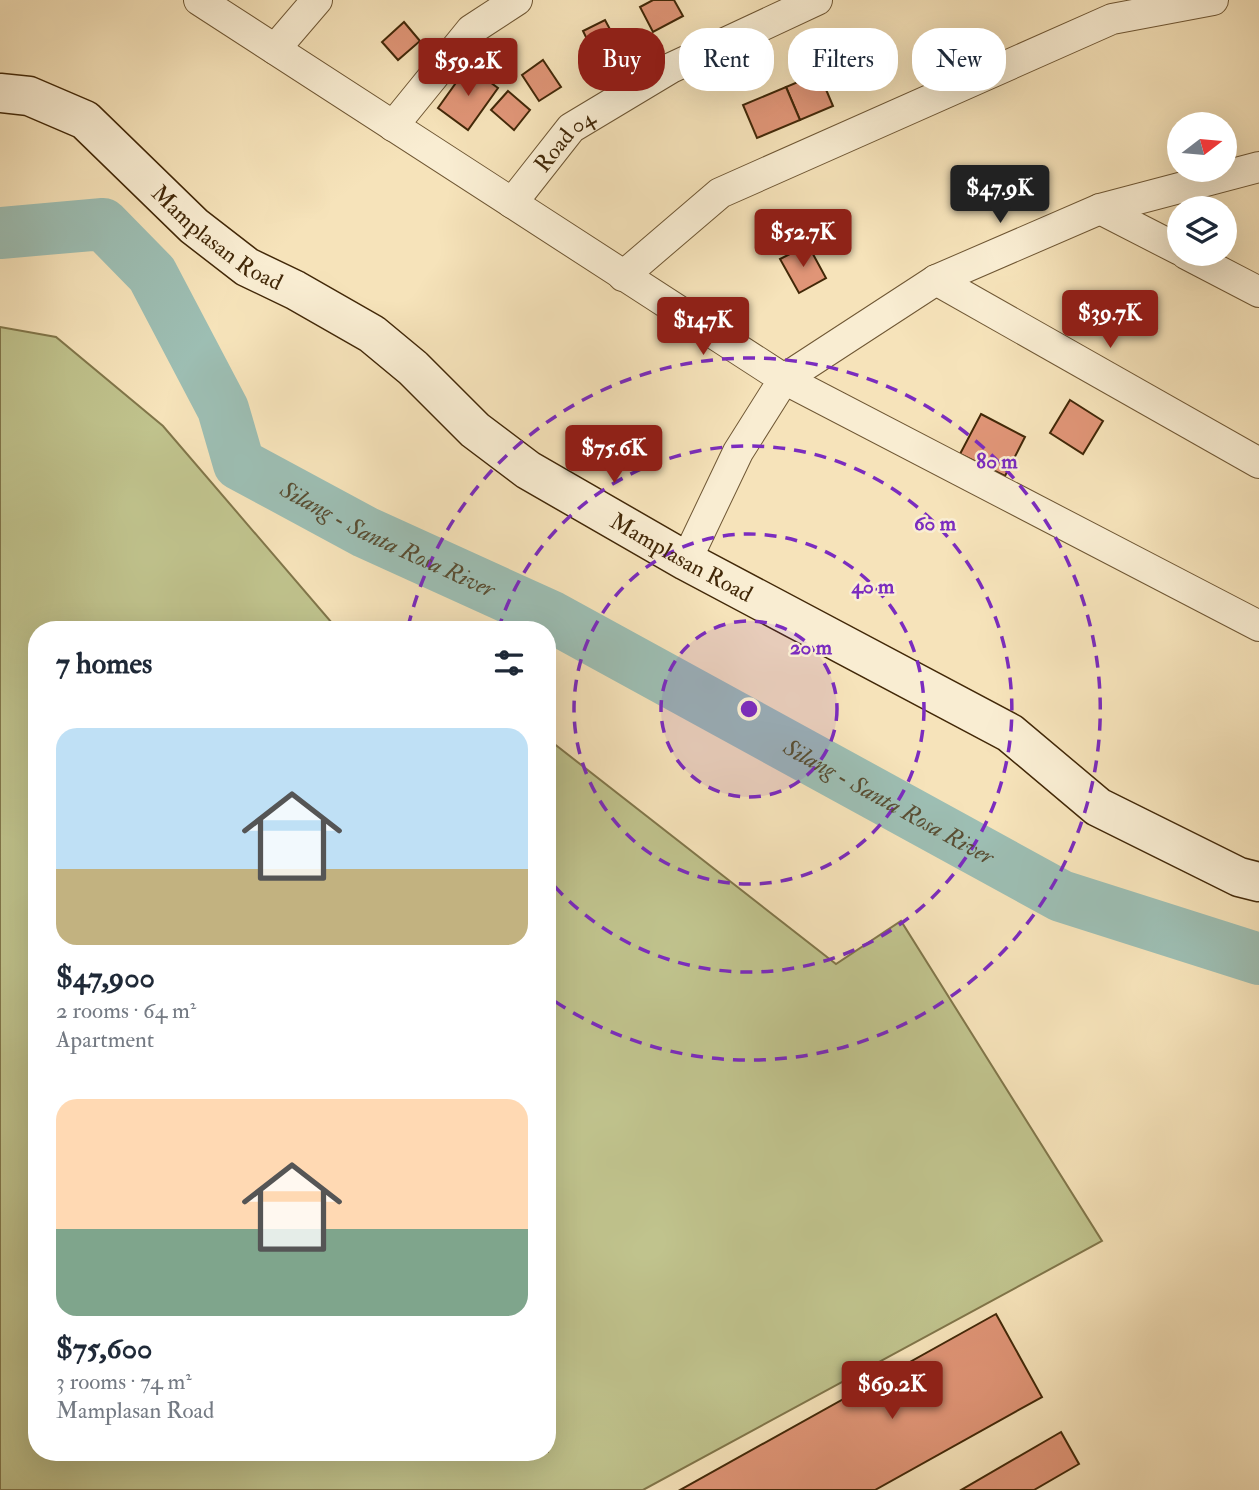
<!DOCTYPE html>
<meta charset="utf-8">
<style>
body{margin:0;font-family:"IM FELL Double Pica",serif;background:#f2f2f3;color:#1f2937;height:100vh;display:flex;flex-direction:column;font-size:26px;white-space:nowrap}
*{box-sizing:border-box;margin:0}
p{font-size:23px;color:#747a83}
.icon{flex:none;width:38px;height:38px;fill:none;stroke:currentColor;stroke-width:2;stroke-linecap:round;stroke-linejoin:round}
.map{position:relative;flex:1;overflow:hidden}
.sheet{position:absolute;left:28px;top:621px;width:528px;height:840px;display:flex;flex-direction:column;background:#fff;border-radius:28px;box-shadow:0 7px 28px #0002}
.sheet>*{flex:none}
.guide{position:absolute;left:578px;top:28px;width:576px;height:63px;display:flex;gap:14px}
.needle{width:46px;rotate:74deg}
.tools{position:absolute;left:1167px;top:112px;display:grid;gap:14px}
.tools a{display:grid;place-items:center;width:70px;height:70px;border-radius:50%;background:#fff;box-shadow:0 7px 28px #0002;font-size:35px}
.price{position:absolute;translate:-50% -60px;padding:0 16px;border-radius:7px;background:#8f2418;color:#fff;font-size:23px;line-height:46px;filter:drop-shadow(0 2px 4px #0008)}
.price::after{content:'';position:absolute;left:50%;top:42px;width:21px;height:16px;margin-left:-10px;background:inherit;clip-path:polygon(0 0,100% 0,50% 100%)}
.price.active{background:#222;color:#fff}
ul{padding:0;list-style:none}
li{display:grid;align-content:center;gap:14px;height:371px;padding:0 28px}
li span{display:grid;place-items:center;height:217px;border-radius:21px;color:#555}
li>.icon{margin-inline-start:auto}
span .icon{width:126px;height:126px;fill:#fffc;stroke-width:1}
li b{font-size:30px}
h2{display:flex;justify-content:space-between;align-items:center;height:84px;padding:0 28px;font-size:30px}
.pill{padding:0 24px;border-radius:28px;background:#fff;box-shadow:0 7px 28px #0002;font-size:24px;line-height:63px}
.pill.active{background:#8f2418;color:#fff}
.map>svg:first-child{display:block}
.green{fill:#c0c38d;stroke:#81764a;stroke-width:2}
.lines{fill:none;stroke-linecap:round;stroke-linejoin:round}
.river{stroke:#9dbeb3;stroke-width:52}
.building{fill:#e09577;stroke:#422808;stroke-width:2}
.street-casing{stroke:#6f5734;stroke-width:32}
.secondary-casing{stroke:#422808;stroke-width:41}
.street{stroke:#f9edd2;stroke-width:30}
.secondary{stroke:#f9edd2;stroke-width:38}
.ring{fill:none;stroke:#7b2cbf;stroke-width:3.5;stroke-dasharray:12 9}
.labels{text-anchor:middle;stroke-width:5;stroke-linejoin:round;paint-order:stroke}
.street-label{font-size:23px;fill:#422808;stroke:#f9edd2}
.water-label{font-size:24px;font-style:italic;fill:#594e33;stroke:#f9edd2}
.centre{fill:#7b2cbf;stroke:#f9edd2;stroke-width:3.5}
.ring-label{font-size:21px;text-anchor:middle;font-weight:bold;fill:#7b2cbf;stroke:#f9edd2;stroke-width:5;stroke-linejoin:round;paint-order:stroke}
</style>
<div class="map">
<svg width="1259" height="1490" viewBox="0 0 1259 1490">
<rect width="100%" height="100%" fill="#f6e3ba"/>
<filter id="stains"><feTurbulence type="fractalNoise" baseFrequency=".00286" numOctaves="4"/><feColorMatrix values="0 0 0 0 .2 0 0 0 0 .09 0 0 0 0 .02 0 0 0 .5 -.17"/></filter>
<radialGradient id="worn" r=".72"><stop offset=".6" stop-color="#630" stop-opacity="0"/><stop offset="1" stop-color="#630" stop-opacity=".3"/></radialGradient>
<path class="green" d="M0,327L56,337L163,426L338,630H37V1452H548V739L836,964L901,921L1102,1241L643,1490H0Z"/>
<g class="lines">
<path class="river" id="s1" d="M0,233L103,224L152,274L223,409L239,464L365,532L552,617L1061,896L1259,959"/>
</g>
<g class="building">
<path d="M653,0H674L683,16L653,32L640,7Z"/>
<path d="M605,20L620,48L597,60L583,31Z"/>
<path d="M404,22L420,41L398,60L382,42Z"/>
<path d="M543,60L561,87L539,101L522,75Z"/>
<path d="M468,66L498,88L468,130L438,108Z"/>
<path d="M819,73L833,106L800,120L786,87Z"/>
<path d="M786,87L800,120L757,138L743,105Z"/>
<path d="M508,91L530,110L514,130L491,110Z"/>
<path d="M808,245L826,278L799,293L780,259Z"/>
<path d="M1070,400L1103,421L1083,454L1050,433Z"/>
<path d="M981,414L1025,437L1005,476L960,454Z"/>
<path d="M996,1314L1042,1397L875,1490H680Z"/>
<path d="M1061,1432L1079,1464L1034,1490H961Z"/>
</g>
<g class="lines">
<defs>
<g id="street">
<path d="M199,0L784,379L1259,626"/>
<path d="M275,49L317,0"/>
<path d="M393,126L471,30L517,0"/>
<path id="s2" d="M512,203L571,128L671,68L817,0"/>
<path d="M1100,209L1180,250"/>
<path d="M1186,254L1259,292"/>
<path d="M623,276L720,193L1112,19L1213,0"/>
<path d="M936,280L1259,463"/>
<path d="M686,561L738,452L784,379L936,280L1100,209L1259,167"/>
</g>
<g id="secondary">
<path id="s3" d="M0,93L29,96L85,120L194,226L247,267L295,290L372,334L413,368L475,430L528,470L686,561L1010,733L1098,807L1239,877L1259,882"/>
</g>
</defs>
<use href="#street" class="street-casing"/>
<use href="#secondary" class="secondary-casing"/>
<use href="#street" class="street"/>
<use href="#secondary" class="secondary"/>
</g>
<circle cx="749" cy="709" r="88" fill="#7b2cbf" fill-opacity=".12"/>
<g class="ring">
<circle cx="749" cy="709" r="88"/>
<circle cx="749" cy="709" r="175"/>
<path d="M498 630A263 263 0 1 1 549 880"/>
<path d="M408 627A351 351 0 1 1 550 998"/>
</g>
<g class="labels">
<g class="street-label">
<text dy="8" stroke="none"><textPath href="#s2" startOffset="82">Road 04</textPath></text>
<text dy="8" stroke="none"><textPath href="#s3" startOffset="268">Mamplasan Road</textPath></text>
<text dy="8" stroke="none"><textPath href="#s3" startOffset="835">Mamplasan Road</textPath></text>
</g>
<g class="water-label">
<text dy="8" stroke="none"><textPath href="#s1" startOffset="550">Silang - Santa Rosa River</textPath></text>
<text dy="8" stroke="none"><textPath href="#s1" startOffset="1116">Silang - Santa Rosa River</textPath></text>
</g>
</g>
<circle cx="749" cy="709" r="10" class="centre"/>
<g class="ring-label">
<text x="997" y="468">80 m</text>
<text x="935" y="530">60 m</text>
<text x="873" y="593">40 m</text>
<text x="811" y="654">20 m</text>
</g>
<rect width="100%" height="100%" filter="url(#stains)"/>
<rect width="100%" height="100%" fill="url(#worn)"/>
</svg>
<div class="tools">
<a><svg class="needle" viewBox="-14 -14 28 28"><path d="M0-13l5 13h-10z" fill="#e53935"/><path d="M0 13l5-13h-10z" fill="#747a83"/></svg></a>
<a><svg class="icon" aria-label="layers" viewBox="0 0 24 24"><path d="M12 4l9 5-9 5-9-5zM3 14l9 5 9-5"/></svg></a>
</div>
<b class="price" style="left:468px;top:98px">$59.2K</b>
<b class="price active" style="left:1000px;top:225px">$47.9K</b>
<b class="price" style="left:803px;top:269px">$52.7K</b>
<b class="price" style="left:1110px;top:350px">$39.7K</b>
<b class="price" style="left:703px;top:357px">$147K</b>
<b class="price" style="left:614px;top:485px">$75.6K</b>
<b class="price" style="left:892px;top:1421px">$69.2K</b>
<div class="guide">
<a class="pill active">Buy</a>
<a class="pill">Rent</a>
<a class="pill">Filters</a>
<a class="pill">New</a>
</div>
<section class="sheet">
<h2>7 homes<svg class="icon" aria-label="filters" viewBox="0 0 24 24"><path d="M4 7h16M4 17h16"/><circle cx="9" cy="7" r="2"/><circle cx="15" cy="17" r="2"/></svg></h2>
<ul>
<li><span style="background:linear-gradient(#bfe0f5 65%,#c2b280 0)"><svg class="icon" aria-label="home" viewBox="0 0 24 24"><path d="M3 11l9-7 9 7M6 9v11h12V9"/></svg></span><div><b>$47,900</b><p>2 rooms · 64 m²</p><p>Apartment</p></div></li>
<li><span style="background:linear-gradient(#ffd9b3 60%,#7fa58c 0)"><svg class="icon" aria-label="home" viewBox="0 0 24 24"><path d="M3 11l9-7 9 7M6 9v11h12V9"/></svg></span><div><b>$75,600</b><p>3 rooms · 74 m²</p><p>Mamplasan Road</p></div></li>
</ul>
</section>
</div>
